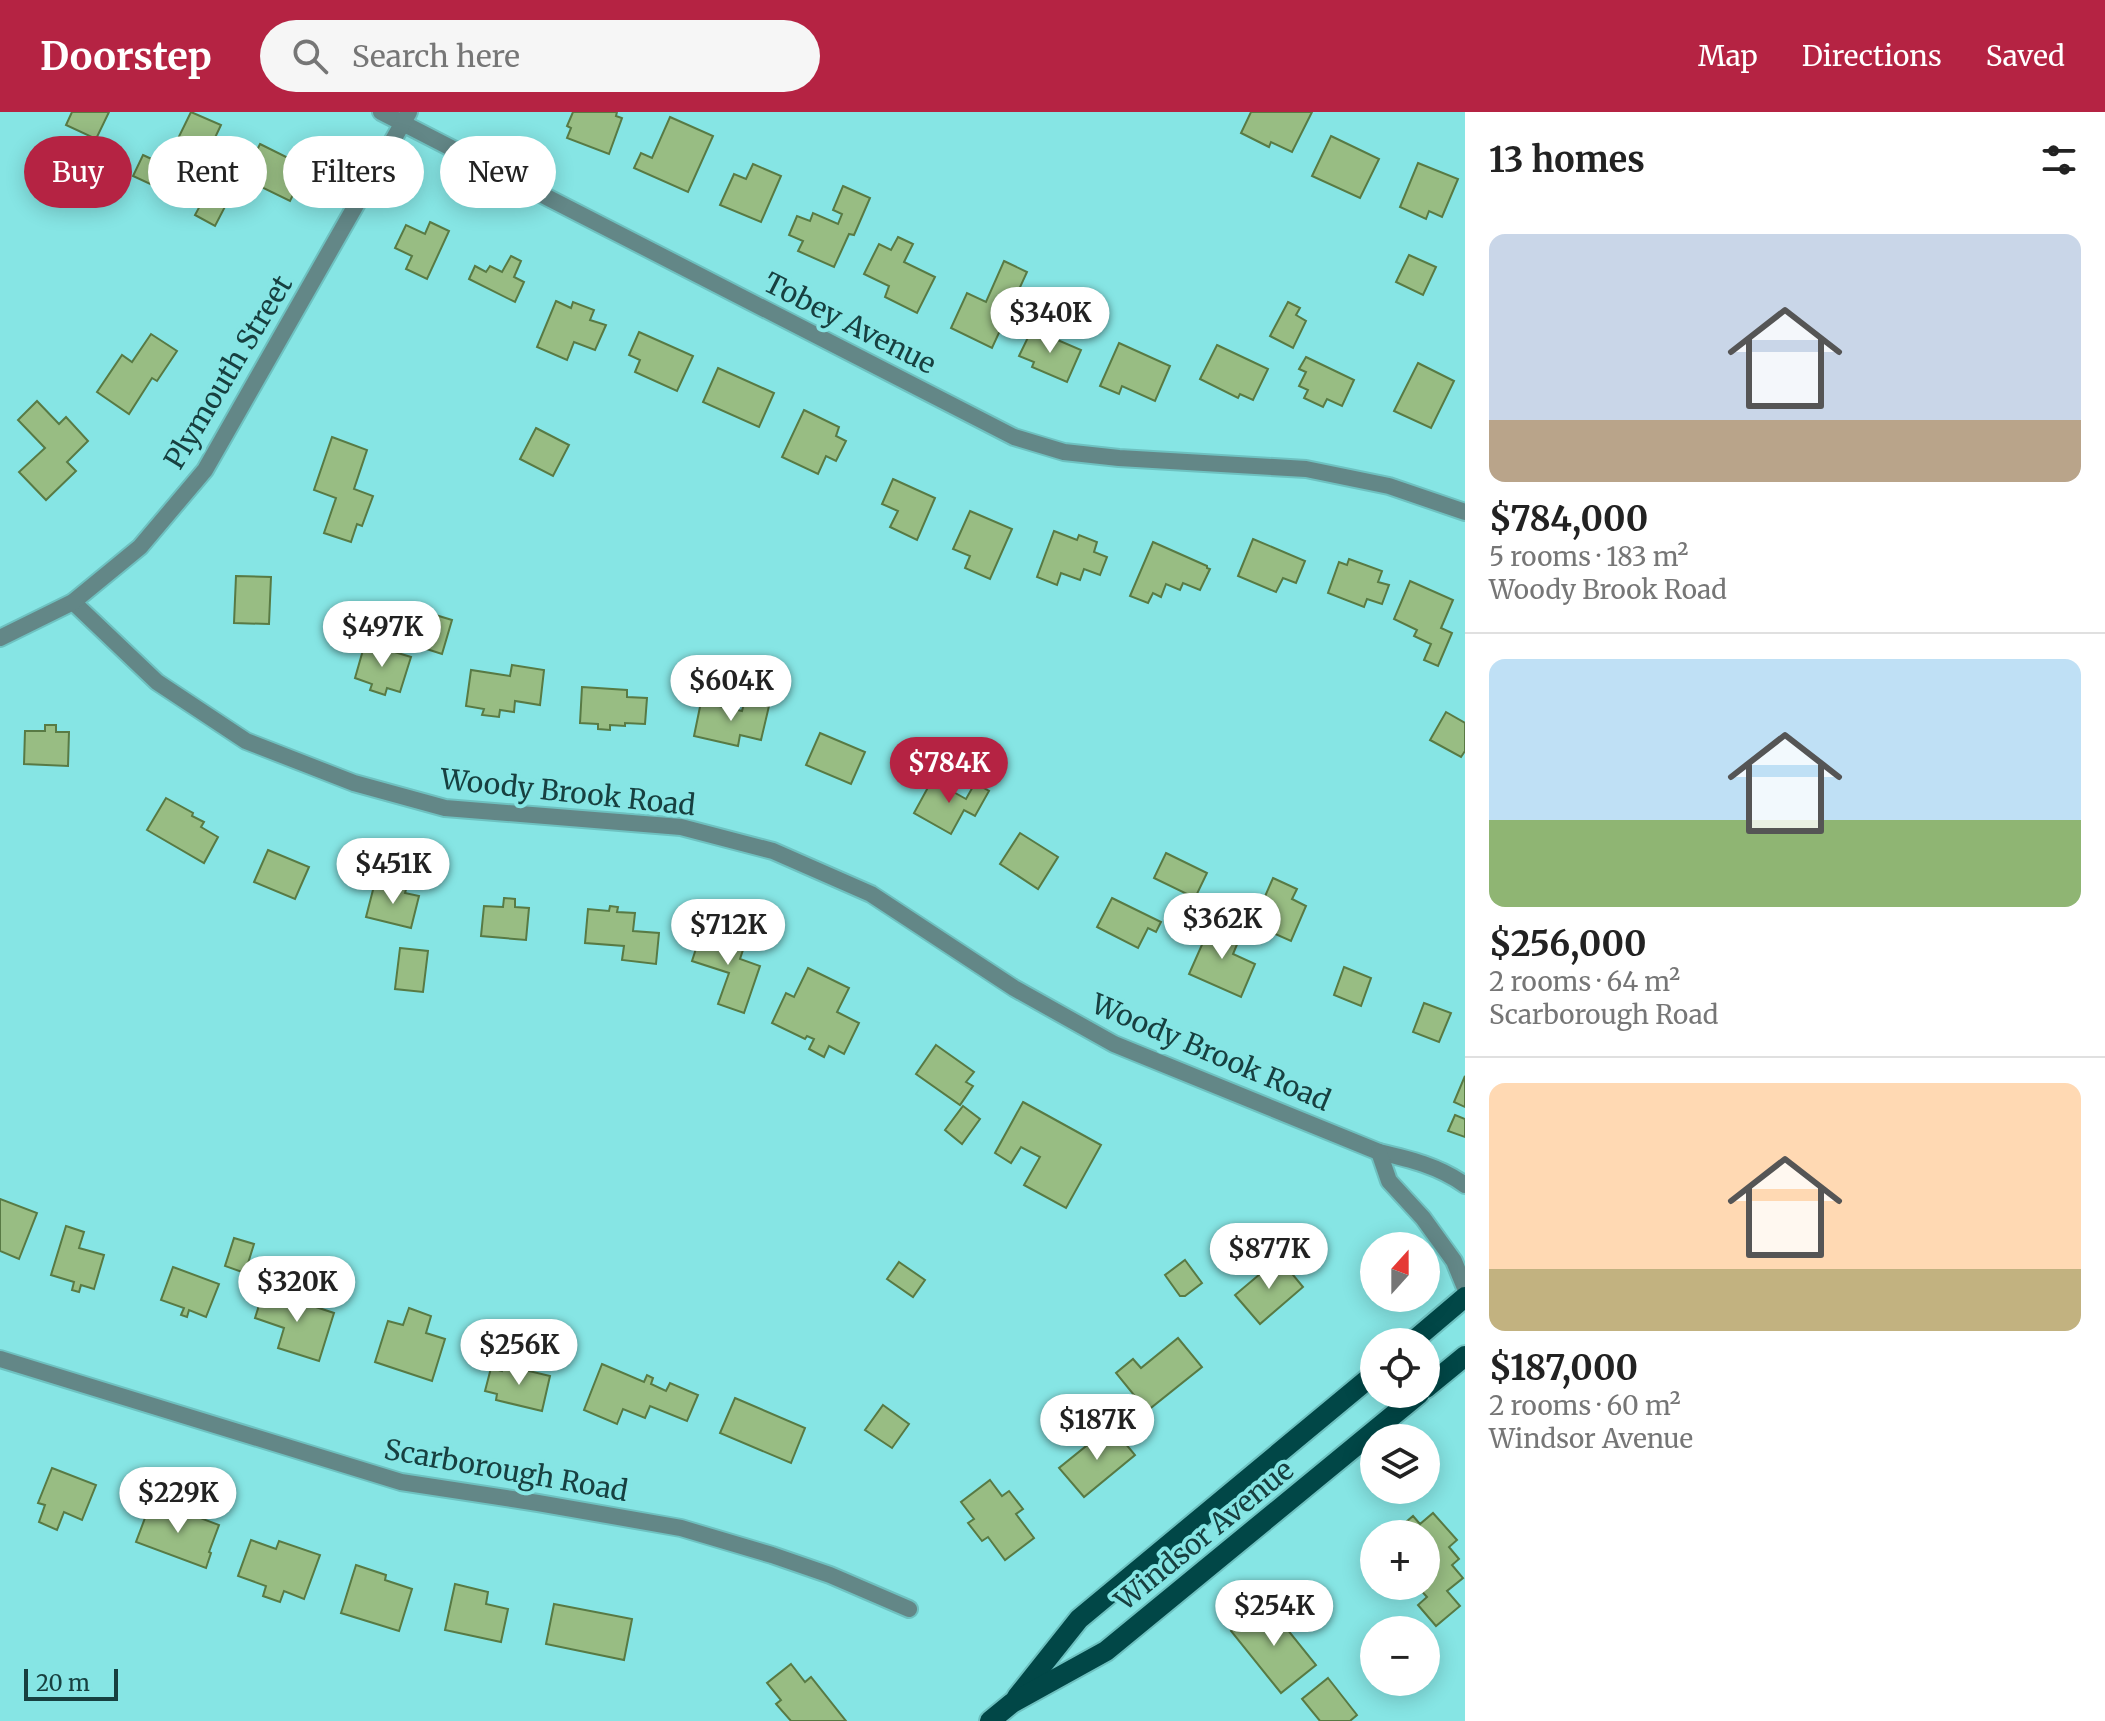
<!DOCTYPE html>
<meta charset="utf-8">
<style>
body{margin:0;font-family:Merriweather,serif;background:#f6f6f6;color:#222;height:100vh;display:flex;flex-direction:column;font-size:30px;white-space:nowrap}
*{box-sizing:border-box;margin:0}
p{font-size:26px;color:#767676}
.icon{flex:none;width:44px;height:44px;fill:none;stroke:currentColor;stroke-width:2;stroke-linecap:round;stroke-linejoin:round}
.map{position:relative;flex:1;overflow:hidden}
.details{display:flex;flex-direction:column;background:#fff;width:640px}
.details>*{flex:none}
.banner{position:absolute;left:24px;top:24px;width:760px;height:72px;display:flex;gap:16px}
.needle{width:52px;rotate:21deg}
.tools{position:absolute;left:1360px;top:1120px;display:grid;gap:16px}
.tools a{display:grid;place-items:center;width:80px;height:80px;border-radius:50%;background:#fff;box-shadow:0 4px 20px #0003;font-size:40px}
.scale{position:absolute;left:24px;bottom:20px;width:94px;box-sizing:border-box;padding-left:8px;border:4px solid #174040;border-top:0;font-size:22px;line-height:28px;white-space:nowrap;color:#174040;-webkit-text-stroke:6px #86e5e4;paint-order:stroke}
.price{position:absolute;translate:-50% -68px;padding:0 18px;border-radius:28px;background:#fff;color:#222;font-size:26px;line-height:52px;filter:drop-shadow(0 2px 4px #0008)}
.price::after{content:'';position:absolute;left:50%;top:48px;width:24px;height:18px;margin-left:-12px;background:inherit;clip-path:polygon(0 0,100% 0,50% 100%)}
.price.selected{background:#b52343;color:#fff}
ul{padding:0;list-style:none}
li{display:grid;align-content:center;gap:16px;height:424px;padding:0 24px}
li+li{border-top:2px solid #e0e0e0}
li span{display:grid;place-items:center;height:248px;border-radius:16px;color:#555}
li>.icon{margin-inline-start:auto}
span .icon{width:144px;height:144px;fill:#fffc;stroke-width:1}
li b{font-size:34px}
h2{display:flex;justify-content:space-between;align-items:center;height:96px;padding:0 24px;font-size:34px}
.chip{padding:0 28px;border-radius:36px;background:#fff;box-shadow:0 4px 20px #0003;font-size:28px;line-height:72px}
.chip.selected{background:#b52343;color:#fff}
header{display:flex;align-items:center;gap:48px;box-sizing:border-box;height:112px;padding:0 40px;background:#b52343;color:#fff}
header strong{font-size:38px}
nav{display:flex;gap:44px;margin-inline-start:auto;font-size:28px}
.search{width:560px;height:72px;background:#f6f6f6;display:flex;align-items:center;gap:20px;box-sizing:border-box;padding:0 28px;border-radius:44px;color:#767676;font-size:30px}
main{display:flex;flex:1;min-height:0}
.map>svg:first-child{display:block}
.building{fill:#98bd83;stroke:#587a44;stroke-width:2}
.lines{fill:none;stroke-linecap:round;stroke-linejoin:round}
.minor-casing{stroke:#6ec1c0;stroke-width:20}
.primary-casing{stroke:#6ec1c0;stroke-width:24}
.minor{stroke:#638787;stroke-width:16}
.primary{stroke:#014747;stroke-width:20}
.labels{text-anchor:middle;stroke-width:8;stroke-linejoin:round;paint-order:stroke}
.street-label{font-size:28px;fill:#174040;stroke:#86e5e4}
</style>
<header>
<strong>Doorstep</strong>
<div class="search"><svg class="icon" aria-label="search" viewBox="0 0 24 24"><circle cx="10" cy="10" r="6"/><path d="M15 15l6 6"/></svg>Search here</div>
<nav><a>Map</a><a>Directions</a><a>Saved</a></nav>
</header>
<main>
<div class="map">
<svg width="1465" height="1609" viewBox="0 0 1465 1609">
<rect width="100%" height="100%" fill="#86e5e4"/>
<g class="building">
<path d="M72,0H109L96,27L66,13Z"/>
<path d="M191,0L221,13L196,66L166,51Z"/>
<path d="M573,0H617L616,4L622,6L609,42L567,26L571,16L567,14Z"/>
<path d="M1251,0H1312L1292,40L1271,30L1269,35L1241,21Z"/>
<path d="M670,5L713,24L688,80L634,56L641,41L652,46Z"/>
<path d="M1331,24L1379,47L1360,86L1312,64Z"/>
<path d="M260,32L290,47L294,40L310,48L290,89L243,66Z"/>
<path d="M143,43L171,56L161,77L133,64Z"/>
<path d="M1418,51L1458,67L1442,105L1429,99L1426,107L1400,95Z"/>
<path d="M753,52L781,64L761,110L720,93L734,62L746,67Z"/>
<path d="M843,74L870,86L854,123L849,122L834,155L798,139L803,129L789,123L797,104L810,109L813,101L838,112L842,102L833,98Z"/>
<path d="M210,75L230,85L215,114L195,103Z"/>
<path d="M430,110L449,119L427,167L406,157L412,144L395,136L406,113L425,122Z"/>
<path d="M898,125L913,132L904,150L935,165L917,201L885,185L889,174L864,162L879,132L891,138Z"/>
<path d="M1409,143L1436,155L1423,183L1396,170Z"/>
<path d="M511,144L521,149L514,165L524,170L515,190L469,167L475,154L486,160L490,154L502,160Z"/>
<path d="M1004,149L1027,160L992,236L951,216L967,181L986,190Z"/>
<path d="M556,189L571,196L573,190L594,198L590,208L606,213L595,238L574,230L567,248L537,235Z"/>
<path d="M1288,190L1300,196L1296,203L1306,209L1293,236L1270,224Z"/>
<path d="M1032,217L1081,238L1067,270L1032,255L1034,250L1019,244Z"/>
<path d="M639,220L693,244L677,279L635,260L640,248L629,243Z"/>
<path d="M151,222L177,239L157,269L152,266L129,302L97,280L122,243L132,250Z"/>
<path d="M1119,231L1170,254L1155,289L1122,274L1119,282L1100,274Z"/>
<path d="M1217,233L1268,257L1253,288L1240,282L1238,286L1200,267Z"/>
<path d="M1306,245L1354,268L1342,294L1327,287L1323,295L1304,286L1308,278L1299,274L1306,260L1299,257Z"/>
<path d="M1418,251L1454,269L1431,316L1394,299Z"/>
<path d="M718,256L774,281L759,315L703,290Z"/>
<path d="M37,289L59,312L66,305L88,329L67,350L76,359L46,388L19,360L45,336L18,308Z"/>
<path d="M804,298L839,315L836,324L846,329L836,349L826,344L818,362L782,345Z"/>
<path d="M536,316L569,333L553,364L520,347Z"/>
<path d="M332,325L367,338L354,377L373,384L362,414L357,412L351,430L324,421L336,386L314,378Z"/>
<path d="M893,367L935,386L917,428L890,415L898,399L882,392Z"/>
<path d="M970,399L1012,417L990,467L965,456L970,444L953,437Z"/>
<path d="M1054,419L1077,428L1079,423L1097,430L1094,440L1107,445L1100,463L1084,457L1080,468L1061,461L1057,473L1037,465Z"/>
<path d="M1253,427L1305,449L1296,471L1283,466L1276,480L1238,464Z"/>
<path d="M1153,430L1207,454V456L1210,457L1200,478L1183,471L1180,478L1166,472L1161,485L1153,481L1148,491L1130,484Z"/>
<path d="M1349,447L1382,459L1378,470L1389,473L1382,492L1367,487L1364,495L1328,481L1339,450L1347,453Z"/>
<path d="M236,464L271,465L269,512L234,511Z"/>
<path d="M1410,469L1453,488L1441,516L1452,521L1438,554L1424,548L1431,532L1414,524L1417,518L1394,507Z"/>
<path d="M419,498L452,508L442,542L408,531Z"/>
<path d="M365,531L411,545L400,580L387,576L385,583L370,578L372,572L355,566Z"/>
<path d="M512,553L544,558L540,593L515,589L514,600L500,598L499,605L482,603L484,597L466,594L471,558L510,564Z"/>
<path d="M582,575L627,578V585L647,586L645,612L625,611V614L610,613V618L598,617V612L580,611Z"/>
<path d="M745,588L769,594L761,628L740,623L738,634L694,624L701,590L742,599Z"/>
<path d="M1446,600L1465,611V639L1461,645L1430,628Z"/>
<path d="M45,613H56V620H69L68,654L24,652L25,619H45Z"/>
<path d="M820,621L865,640L851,672L806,653Z"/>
<path d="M932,668L966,687L975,671L989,679L975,704L964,698L951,722L914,701Z"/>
<path d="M166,686L193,701L192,704L204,710L201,715L218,725L204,751L147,718Z"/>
<path d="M1020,721L1058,745L1038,777L1000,752Z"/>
<path d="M268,738L309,755L295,787L254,770Z"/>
<path d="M1166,741L1207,761L1195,786L1154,766Z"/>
<path d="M1273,766L1297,777L1292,787L1306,794L1291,829L1253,812Z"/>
<path d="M395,771L407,774L405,781L419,784L411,816L366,805L374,774L393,778Z"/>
<path d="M504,786L515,787V795L529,796L526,828L481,824L484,794L503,795Z"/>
<path d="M1112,786L1161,810L1156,820L1148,816L1138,836L1097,815Z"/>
<path d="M610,794L618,795L617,800L635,801L633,819L659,821L656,852L622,848L624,834L585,831L588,797L609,799Z"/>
<path d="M1212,810L1241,823L1233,842L1255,852L1241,885L1189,862Z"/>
<path d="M703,815L746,829L740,847L760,854L744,901L718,892L729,861L692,849Z"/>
<path d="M400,836L428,839L423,880L395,877Z"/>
<path d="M1344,855L1371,866L1361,894L1334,883Z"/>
<path d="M808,856L849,876L837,900L859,911L844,942L829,934L824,945L809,937L814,927L807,924L805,927L772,911L786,881L794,885Z"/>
<path d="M1424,891L1451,901L1439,930L1413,920Z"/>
<path d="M936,933L974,960L966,970L973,974L960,993L916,962Z"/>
<path d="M1465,964V995L1454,990Z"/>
<path d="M1023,990L1101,1033L1066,1096L1024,1073L1040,1045L1021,1035L1011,1051L995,1041Z"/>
<path d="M963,994L980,1007L962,1032L945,1018Z"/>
<path d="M1455,1003L1465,1007V1025L1448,1019Z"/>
<path d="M0,1087L37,1101L19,1147L0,1139Z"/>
<path d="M66,1114L84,1120L79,1136L104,1143L94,1177L81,1173L79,1180L72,1178L74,1170L51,1163Z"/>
<path d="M234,1126L254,1132L245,1161L225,1154Z"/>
<path d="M1279,1146L1303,1175L1260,1212L1235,1183Z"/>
<path d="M1185,1148L1202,1171L1185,1184H1180L1165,1163Z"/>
<path d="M899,1150L925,1168L913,1185L887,1167Z"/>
<path d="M173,1155L219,1172L206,1205L189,1198L187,1205L181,1203L184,1196L161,1188Z"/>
<path d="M264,1178L334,1201L319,1249L278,1236L284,1216L255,1206Z"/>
<path d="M409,1196L431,1204L426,1221L445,1227L432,1269L375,1250L388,1209L403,1213Z"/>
<path d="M1178,1226L1202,1255L1147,1299L1116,1261L1133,1247L1141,1256Z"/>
<path d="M602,1252L644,1270L647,1263L653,1266L651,1272L666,1279L670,1271L698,1283L687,1309L650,1294L645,1306L623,1297L617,1312L584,1298Z"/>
<path d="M504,1253L550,1264L542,1299L496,1288L497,1282L485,1279L491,1256L502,1259Z"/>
<path d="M735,1286L805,1316L791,1351L720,1321Z"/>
<path d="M883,1293L909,1312L892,1336L865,1318Z"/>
<path d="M1111,1314L1135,1343L1084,1385L1059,1356Z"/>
<path d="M52,1356L96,1373L82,1408L64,1400L57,1418L39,1410L45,1393L38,1391Z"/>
<path d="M990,1368L1002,1384L1009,1379L1023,1397L1016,1402L1034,1426L1005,1448L988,1425L982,1429L968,1411L974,1407L961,1390Z"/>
<path d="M151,1390L189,1405L190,1402L219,1413L209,1440L211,1441L206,1456L136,1430Z"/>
<path d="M1433,1401L1457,1428L1449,1435L1459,1447L1452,1453L1463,1466L1447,1479L1460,1494L1436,1514L1418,1493L1427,1485L1417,1474H1426V1422H1392L1413,1404L1420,1412Z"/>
<path d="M251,1428L276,1437L279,1429L320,1443L304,1487L284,1479L280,1490L263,1484L266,1474L238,1464Z"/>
<path d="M356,1453L386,1463L385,1468L412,1477L399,1519L341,1501Z"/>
<path d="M455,1472L488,1480L486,1492L508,1497L501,1530L445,1518Z"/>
<path d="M1266,1491L1316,1553L1281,1581L1231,1519Z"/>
<path d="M554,1492L632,1507L624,1548L546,1532Z"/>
<path d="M791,1552L805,1570L811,1565L846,1609H791L776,1592L781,1588L767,1571Z"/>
<path d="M1328,1566L1357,1603L1350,1609H1320L1302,1587Z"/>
</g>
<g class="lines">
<defs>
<g id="minor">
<path d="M381,0L1014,325L1064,340L1119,346L1306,357L1389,374L1465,400"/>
<path d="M73,490L157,570L246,629L354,671L445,696L681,715L773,739L871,782L1014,876L1114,932L1379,1040C1409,1047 1439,1054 1465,1073"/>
<path d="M0,526L73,490L140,435L205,358L409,0"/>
<path d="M1379,1040L1389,1069L1423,1106L1454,1149L1465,1176"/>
<path d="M0,1247L401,1370L538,1391L681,1416L772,1443L830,1463L909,1497"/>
</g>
<g id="primary">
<path d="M1412,1230L1465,1185"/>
<path d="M1426,1276L1465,1244"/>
<path d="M1017,1585L1079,1507L1374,1262"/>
<path d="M990,1609L1012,1591L1106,1539L1419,1282"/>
</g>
</defs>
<use href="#minor" class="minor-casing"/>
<use href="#primary" class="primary-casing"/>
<use href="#minor" class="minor"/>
<use href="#primary" class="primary"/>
</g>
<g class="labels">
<g class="street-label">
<text transform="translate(850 211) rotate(27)" y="10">Tobey Avenue</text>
<text transform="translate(228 260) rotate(-59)" y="10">Plymouth Street</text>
<text transform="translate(568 680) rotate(6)" y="10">Woody Brook Road</text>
<text transform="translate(1211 940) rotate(23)" y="10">Woody Brook Road</text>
<text transform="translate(506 1358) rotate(10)" y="10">Scarborough Road</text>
<text transform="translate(1204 1423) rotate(-39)" y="10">Windsor Avenue</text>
</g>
</g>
</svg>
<div class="tools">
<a><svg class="needle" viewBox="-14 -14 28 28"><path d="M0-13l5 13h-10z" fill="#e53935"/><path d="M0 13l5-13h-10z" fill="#767676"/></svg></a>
<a><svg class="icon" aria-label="locate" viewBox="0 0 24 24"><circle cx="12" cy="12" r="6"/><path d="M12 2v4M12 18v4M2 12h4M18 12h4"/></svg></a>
<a><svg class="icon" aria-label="layers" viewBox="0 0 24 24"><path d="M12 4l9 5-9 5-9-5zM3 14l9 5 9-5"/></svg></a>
<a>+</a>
<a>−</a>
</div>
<div class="scale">20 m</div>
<b class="price" style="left:1050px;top:243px">$340K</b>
<b class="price" style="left:382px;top:557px">$497K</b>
<b class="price" style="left:731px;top:611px">$604K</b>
<b class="price selected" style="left:949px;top:693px">$784K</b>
<b class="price" style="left:393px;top:794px">$451K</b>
<b class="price" style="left:1222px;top:849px">$362K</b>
<b class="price" style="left:728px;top:855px">$712K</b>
<b class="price" style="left:1269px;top:1179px">$877K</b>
<b class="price" style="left:297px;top:1212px">$320K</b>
<b class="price" style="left:519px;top:1275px">$256K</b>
<b class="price" style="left:1097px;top:1350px">$187K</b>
<b class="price" style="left:178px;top:1423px">$229K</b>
<b class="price" style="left:1274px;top:1536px">$254K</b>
<div class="banner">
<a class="chip selected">Buy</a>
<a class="chip">Rent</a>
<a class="chip">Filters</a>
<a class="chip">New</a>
</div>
</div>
<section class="details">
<h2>13 homes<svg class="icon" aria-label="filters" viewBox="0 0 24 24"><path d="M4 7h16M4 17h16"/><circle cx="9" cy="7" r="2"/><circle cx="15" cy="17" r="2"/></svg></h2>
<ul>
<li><span style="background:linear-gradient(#c9d6e8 75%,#b9a48a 0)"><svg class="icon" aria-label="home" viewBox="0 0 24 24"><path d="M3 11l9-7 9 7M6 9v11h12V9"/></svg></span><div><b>$784,000</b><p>5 rooms · 183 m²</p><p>Woody Brook Road</p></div></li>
<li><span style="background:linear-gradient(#bfe0f5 65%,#8fb573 0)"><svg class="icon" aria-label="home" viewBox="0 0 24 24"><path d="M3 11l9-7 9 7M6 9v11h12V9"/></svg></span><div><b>$256,000</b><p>2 rooms · 64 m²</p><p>Scarborough Road</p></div></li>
<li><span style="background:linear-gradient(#ffd9b3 75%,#c2b280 0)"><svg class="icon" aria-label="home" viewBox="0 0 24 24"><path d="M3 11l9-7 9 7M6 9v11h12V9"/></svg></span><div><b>$187,000</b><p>2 rooms · 60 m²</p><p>Windsor Avenue</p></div></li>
</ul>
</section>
</main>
